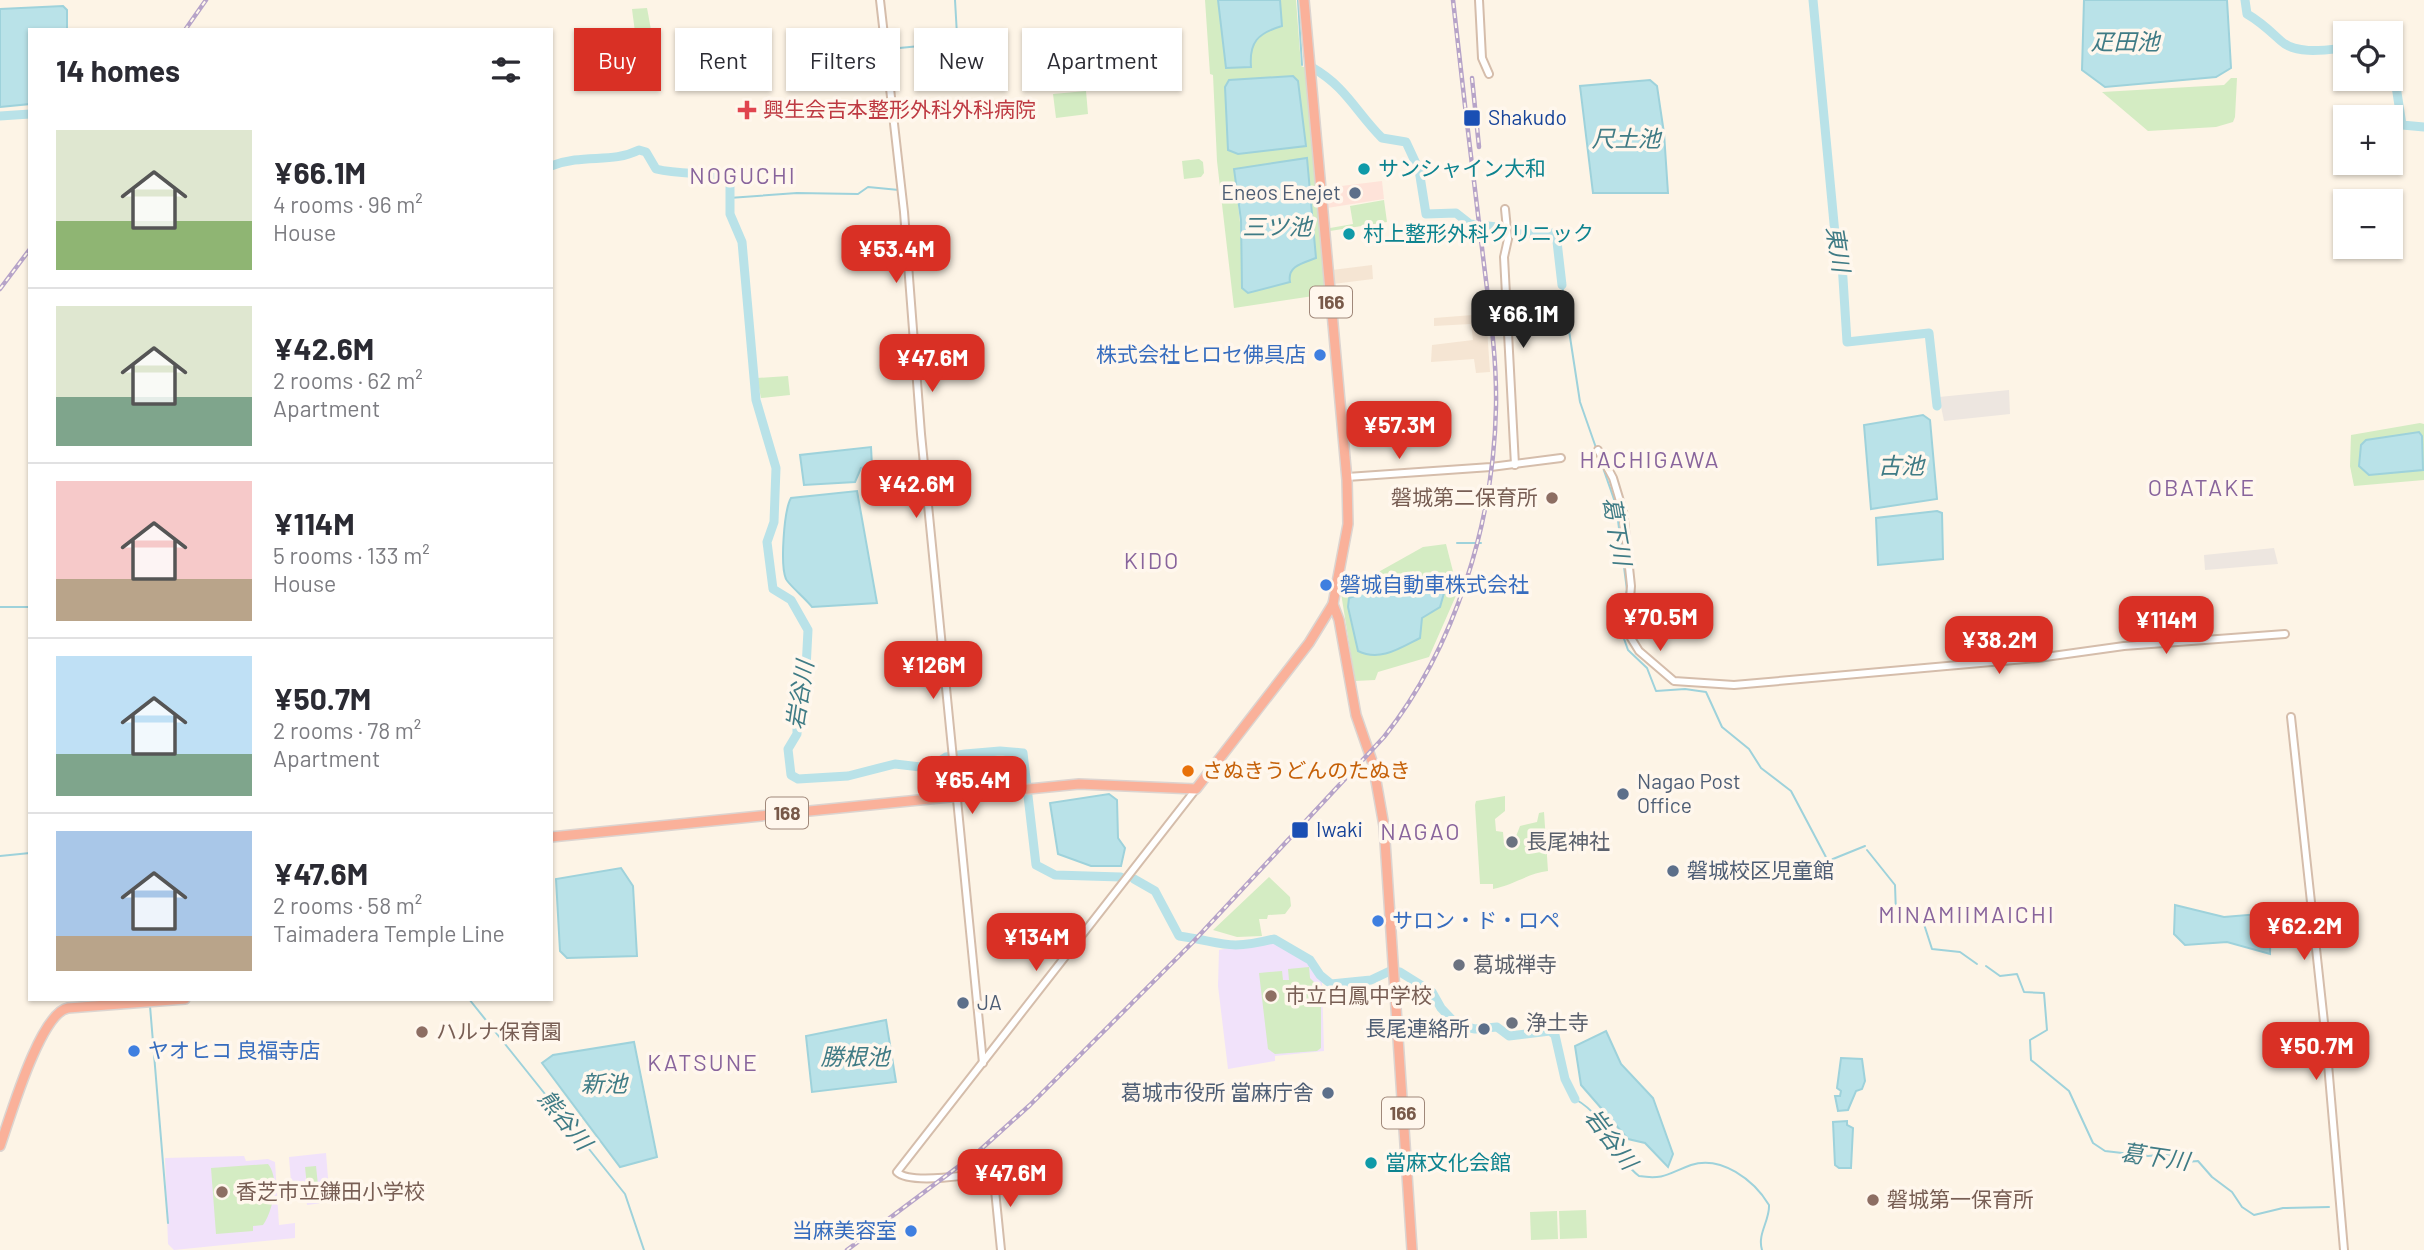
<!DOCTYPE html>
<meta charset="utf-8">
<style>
body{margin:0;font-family:Barlow,"Noto Sans JP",sans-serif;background:#f7f7f7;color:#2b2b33;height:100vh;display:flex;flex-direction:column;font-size:26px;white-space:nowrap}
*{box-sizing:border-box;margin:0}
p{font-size:23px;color:#7c7c81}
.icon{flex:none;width:38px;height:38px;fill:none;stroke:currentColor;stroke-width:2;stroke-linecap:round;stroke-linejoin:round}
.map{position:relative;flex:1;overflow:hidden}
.sheet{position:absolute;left:28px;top:28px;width:525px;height:973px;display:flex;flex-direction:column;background:#fff;border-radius:0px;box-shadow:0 2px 5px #0004}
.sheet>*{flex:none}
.hud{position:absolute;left:574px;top:28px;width:665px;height:63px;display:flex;gap:14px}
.buttons{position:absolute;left:2333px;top:21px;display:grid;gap:14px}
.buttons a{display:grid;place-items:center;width:70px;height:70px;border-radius:0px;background:#fff;box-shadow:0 2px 5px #0004;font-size:35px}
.price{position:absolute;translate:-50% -60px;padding:0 16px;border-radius:14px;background:#d93025;color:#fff;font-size:23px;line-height:46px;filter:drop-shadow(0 2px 4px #0008)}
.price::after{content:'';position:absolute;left:50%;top:42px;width:21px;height:16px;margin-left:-10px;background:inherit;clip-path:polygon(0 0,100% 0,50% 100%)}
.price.selected{background:#222;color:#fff}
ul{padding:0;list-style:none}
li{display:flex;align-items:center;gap:21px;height:175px;padding:0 28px}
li+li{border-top:2px solid #e1e1e2}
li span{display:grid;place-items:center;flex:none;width:196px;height:140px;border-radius:0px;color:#555}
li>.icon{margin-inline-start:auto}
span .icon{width:84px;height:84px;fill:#fffc;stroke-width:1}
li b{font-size:30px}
h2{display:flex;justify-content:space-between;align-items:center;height:84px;padding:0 28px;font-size:30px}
.chip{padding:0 24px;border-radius:0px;background:#fff;box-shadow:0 2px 5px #0004;font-size:24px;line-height:63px}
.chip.selected{background:#d93025;color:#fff}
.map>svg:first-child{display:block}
.residential{fill:#f5e5d3}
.commercial{fill:#fee3d9}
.industrial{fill:#ede6e0}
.education{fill:#f1e2fa}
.green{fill:#d4ecc3;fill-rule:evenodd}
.water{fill:#b9e2e8;stroke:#9ed2db;stroke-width:2}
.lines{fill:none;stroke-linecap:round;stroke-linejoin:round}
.stream{stroke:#9ed2db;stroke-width:2}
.river{stroke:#b9e2e8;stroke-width:9}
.secondary-casing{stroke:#d5bdab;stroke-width:10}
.highway-casing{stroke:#dcd4d0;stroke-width:12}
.secondary{stroke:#fff;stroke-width:6}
.highway{stroke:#fab19a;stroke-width:9}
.rail-casing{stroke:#b6a3c8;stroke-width:4.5}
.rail{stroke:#fff7ed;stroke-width:2;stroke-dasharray:5;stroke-linecap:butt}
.health-dot{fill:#e0444e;stroke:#fff7ed;stroke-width:2.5}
.transit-dot{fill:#1a4fb4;stroke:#fff7ed;stroke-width:2.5}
.culture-dot{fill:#0f9aa8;stroke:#fff7ed;stroke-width:2.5}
.service-dot{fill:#5c6f8a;stroke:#fff7ed;stroke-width:2.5}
.shop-dot{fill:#3f7fe0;stroke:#fff7ed;stroke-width:2.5}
.education-dot{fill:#8d6e63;stroke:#fff7ed;stroke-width:2.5}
.food-dot{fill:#e8710a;stroke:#fff7ed;stroke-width:2.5}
.worship-dot{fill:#6b7280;stroke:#fff7ed;stroke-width:2.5}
.labels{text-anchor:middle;stroke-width:7;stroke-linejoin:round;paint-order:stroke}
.shield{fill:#fff7ed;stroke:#a0887a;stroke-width:2}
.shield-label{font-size:19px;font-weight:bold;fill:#785949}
.health-label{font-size:21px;fill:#be3a42;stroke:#fff7ed;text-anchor:start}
.transit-label{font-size:21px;fill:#164399;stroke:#fff7ed;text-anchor:start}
.culture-label{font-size:21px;fill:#0d838f;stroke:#fff7ed;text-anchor:start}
.service-label{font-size:21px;fill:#4e5e75;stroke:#fff7ed;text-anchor:end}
.shop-label{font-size:21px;fill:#366cbe;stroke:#fff7ed;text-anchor:start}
.education-label{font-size:21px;fill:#785e54;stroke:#fff7ed;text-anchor:start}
.food-label{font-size:21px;fill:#c56008;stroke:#fff7ed;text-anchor:start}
.worship-label{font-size:21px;fill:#5b616d;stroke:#fff7ed;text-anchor:start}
.water-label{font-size:23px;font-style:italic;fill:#3f7b85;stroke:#fff7ed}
.neighbourhood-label{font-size:23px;letter-spacing:2px;fill:#88649c;stroke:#fff7ed}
</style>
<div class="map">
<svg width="2424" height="1250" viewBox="0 0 2424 1250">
<rect width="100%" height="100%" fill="#fdf4e6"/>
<g class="residential">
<path d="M1372,265L1373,279L1333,284L1332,270Z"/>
<path d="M1486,314L1490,372L1476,373L1474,359L1431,362L1432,345L1473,340L1471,324L1434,326V318Z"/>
</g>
<path class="commercial" d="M1382,181L1384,199L1327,208L1325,188Z"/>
<g class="industrial">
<path d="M2009,390L2010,414L1944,421L1939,397Z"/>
<path d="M2274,548L2278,564L2205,570L2204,555Z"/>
</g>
<g class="education">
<path d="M1273,940L1307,960L1322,982L1324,1051L1275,1056V1061L1228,1069L1218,986L1219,950Z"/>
<path d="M326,1153L330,1202L307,1205L304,1181L291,1182L289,1157Z"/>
<path d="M244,1156L246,1161L268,1159L275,1162L279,1225L295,1223V1238L174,1250L168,1244L165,1158Z"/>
</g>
<g class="green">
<path d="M1205,0H1218L1226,68C1233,62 1245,57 1250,50C1262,34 1260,33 1282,26L1280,0H1296L1301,66L1306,68L1327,306L1320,295L1234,308L1217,161L1213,75L1210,74ZM1234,169L1294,267L1289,273V282L1248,293Z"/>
<path d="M647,8L654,46L637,48L632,9Z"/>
<path d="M2231,78H2237L2235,117L2233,122L2216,127L2148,131L2102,92L2224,85Z"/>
<path d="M1086,91L1088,114L1056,118L1053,94Z"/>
<path d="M1199,159L1203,162L1204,173L1201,177L1184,179L1182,161Z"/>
<path d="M1384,200L1387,222L1330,231V228L1353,224L1350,206Z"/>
<path d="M788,376L790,395L761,398L757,378Z"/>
<path d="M2420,423L2424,424V480L2354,486L2350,466L2351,435Z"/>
<path d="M1446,544L1458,591L1429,657L1378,672L1375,680L1355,681L1341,593L1423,547Z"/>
<path d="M1505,796V811L1495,819L1496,831L1503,832L1504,844H1513L1520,826L1537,822L1539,813L1544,812L1548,871C1529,873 1513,885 1493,889V884H1480L1475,805L1476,801Z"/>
<path d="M1269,877L1290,897L1291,906L1285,914L1268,915L1267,919H1259L1262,936L1237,937L1213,930Z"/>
<path d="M1309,967L1310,978L1321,989V1048L1317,1051L1275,1054L1268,1049L1259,973L1282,971L1283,980H1289L1288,969Z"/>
<path d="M268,1164C280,1178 273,1211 263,1225L253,1226V1231L216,1234L211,1168Z"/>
<path d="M316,1166L319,1195L308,1196L305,1167Z"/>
<path d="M1586,1210L1587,1238L1560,1239L1559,1211Z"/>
<path d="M1557,1211L1558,1239L1531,1240L1530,1212Z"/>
</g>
<g class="water">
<path d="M1218,0H1280L1282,26C1258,33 1249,42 1251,67L1226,68Z"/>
<path d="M2084,0H2227L2231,68L2216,77L2105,87L2082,70Z"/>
<path d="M63,6L67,10V30H30V104L0,107V9Z"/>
<path d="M1293,76L1298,81L1306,146L1238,154L1228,150L1225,87L1229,80Z"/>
<path d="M1650,80L1657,86L1664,133L1668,193H1593L1580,86Z"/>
<path d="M1307,158L1316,258C1303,263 1287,266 1290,282L1248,293L1242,288L1241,220L1234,169Z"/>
<path d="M1923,415L1930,420L1937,499L1871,509L1864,425Z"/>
<path d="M2419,432L2422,436L2423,470L2369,475L2359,466L2361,445L2366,440Z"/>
<path d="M871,447L872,466L861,468L855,482L804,485L800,455Z"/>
<path d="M857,491L877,603L812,607C807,600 788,584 786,579C780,565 784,510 791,498Z"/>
<path d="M1937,511L1942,513L1943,559L1878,565L1876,518Z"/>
<path d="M1416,575L1437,580L1444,593L1440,607L1422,618L1420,638C1400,648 1380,662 1358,651L1348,607L1349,598Z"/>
<path d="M1109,794L1117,800L1118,838L1125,848L1121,866H1091L1058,854L1050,803Z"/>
<path d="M621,868L633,886L637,956L567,958L560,951L556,879Z"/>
<path d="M2175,905L2224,917L2271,913L2270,954L2227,942L2185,945L2174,934Z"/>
<path d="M886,1020L896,1082L812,1092L806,1036Z"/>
<path d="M1606,1031L1621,1064L1653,1098L1673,1154L1668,1167L1645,1143L1628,1139L1581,1085L1575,1046Z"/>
<path d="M634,1042L657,1157L620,1167L542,1063L553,1055Z"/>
<path d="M1841,1058L1862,1059L1865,1081L1862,1089L1856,1091L1848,1110L1838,1111L1835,1096H1840L1841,1091L1837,1088Z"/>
<path d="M1847,1121V1125L1853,1128L1851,1168H1839L1835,1165L1833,1122Z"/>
</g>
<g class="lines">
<g class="stream">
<path d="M1298,0L1302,65"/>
<path d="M891,66L889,49L951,43L957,35L955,0"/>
<path d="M729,198L797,193L858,194L868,187L899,190"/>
<path d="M1562,285L1580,402L1616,505L1627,590L1622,615L1623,636L1628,650L1647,668L1656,691L1685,689L1706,692L1722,727L1749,749L1761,768L1791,791L1828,861L1865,846"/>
<path d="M1457,543H1481"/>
<path d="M0,607H30"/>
<path d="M1867,850L1895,885L1896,914L1916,913L1922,918L1932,949L1960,952L1977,964"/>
<path d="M0,856L30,853"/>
<path d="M1986,966L2000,976L2017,974L2024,992L2044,993L2047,1030L2030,1040L2031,1060L2069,1091L2093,1143L2105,1151L2148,1156L2168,1154L2186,1162L2198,1161L2212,1177L2232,1192L2242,1207L2254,1215L2283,1208L2329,1207"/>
<path d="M469,999L625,1194L644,1250"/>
<path d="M150,1006L168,1223"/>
<path d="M1575,1099C1611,1119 1612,1155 1639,1176C1665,1180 1669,1173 1691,1165C1721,1155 1754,1180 1769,1205C1770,1220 1757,1234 1762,1250"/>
</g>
<g class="river">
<path d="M1813,0L1835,234L1842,263L1847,342L1929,333L1937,406"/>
<path d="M2245,0L2247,14C2261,22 2269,30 2281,41C2296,55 2326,50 2345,48"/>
<path d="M2390,47L2402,125L2424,127"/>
<path d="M1313,68C1346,87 1356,112 1382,138L1406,142L1419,170L1426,214L1456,213L1470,224L1497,227L1512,234L1556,233L1562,285"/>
<path d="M0,116L30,114"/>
<path d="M551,166C585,153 611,164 639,150L646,152L656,169C680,175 704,172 728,177L730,181V214L742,242L756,400L776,468L774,522L767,542L773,589L791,600L808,630L805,688L797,717V734L788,749L791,775L798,779L848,776L895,764L929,768L946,757L965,754L1000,751L1023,753L1036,865L1055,875L1121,877"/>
<path d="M1134,879L1155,891L1179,936C1223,942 1226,951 1274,939L1310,960L1320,975L1331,984L1371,980L1390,971L1400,972L1432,992L1441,1008L1457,1025L1475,1029L1497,1027L1509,1036L1550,1031L1555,1035L1565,1079L1575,1099"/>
</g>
<defs>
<g id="secondary">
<path d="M880,0L904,212L921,434L983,1063"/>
<path d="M1479,0L1482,58L1489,74"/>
<path d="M1505,209L1508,239L1504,257L1515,465"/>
<path d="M1598,450L1613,478L1623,511L1631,586L1628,624L1631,638L1639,651L1674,681L1734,685L2038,658L2124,646L2285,634"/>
<path d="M1347,477L1491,467L1561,458"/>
<path d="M2291,717L2326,1041L2344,1250"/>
<path d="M1001,1250L993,1170C974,1175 910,1185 897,1172L1196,789"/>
</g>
<g id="highway">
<path d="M1304,0L1347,480L1348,524L1333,604L1339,620L1356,715L1373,764L1384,826L1412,1250"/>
<path d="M551,837L1079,784L1196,789L1309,643L1333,604"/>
<path d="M0,1146C10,1118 40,1013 68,1008L185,999"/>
</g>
</defs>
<use href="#secondary" class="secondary-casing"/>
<use href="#highway" class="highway-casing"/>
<use href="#secondary" class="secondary"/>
<use href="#highway" class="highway"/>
<defs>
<g id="rail">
<path d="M185,30L206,0"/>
<path d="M1472,78L1479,147"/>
<path d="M0,289L30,249"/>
<path d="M847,1250L979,1151L1030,1105L1193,942L1384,737C1456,646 1494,521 1496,406C1497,353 1488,300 1482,248C1472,165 1462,83 1453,0"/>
</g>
</defs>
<use href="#rail" class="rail-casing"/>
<use href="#rail" class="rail"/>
</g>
<path class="health-dot" d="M743.5 99.5h7v7h7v7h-7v7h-7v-7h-7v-7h7z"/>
<g class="transit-dot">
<rect x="1463" y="109" width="18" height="18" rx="3.5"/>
<rect x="1291" y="821" width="18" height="18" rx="3.5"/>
</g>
<g class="culture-dot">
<circle cx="1364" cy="169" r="7"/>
<circle cx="1349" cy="234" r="7"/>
<circle cx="1371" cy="1163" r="7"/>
</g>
<g class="service-dot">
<circle cx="1355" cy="193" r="7"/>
<circle cx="1623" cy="794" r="7"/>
<circle cx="1673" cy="871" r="7"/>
<circle cx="963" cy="1003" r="7"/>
<circle cx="1484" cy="1029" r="7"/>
<circle cx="1328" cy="1093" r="7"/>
</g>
<g class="shop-dot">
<circle cx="1320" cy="355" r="7"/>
<circle cx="1326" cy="585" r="7"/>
<circle cx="1378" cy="921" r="7"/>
<circle cx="134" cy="1051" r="7"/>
<circle cx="911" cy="1231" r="7"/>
</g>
<g class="education-dot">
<circle cx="1552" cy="498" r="7"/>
<circle cx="1271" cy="996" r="7"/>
<circle cx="422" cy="1032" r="7"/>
<circle cx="222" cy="1192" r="7"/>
<circle cx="1873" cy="1200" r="7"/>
</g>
<circle class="food-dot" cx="1188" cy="771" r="7"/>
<g class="worship-dot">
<circle cx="1512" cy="842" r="7"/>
<circle cx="1459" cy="965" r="7"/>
<circle cx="1512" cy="1023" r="7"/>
</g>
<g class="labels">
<g class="shield">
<rect x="1310" y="286.5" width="42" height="31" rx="5"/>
<rect x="766" y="797.5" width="42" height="31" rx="5"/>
<rect x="1382" y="1097.5" width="42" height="31" rx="5"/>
</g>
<g class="shield-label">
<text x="1331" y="309">166</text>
<text x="787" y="820">168</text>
<text x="1403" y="1120">166</text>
</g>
<g class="health-label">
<text x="763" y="117">興生会吉本整形外科外科病院</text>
</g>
<g class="transit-label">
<text x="1488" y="125">Shakudo</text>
<text x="1316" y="837">Iwaki</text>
</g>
<g class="culture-label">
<text x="1378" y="176">サンシャイン大和</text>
<text x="1363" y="241">村上整形外科クリニック</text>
<text x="1385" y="1170">當麻文化会館</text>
</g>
<g class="service-label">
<text x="1341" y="200">Eneos Enejet</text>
<text x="1637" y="789" text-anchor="start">Nagao Post<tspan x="1637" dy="24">Office</tspan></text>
<text x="1687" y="878" text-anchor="start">磐城校区児童館</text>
<text x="977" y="1010" text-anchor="start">JA</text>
<text x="1470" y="1036">長尾連絡所</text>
<text x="1314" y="1100">葛城市役所 當麻庁舎</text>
</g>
<g class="shop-label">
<text x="1306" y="362" text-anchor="end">株式会社ヒロセ佛具店</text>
<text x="1340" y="592">磐城自動車株式会社</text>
<text x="1392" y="928">サロン・ド・ロペ</text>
<text x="148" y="1058">ヤオヒコ 良福寺店</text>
<text x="897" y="1238" text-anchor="end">当麻美容室</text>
</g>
<g class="education-label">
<text x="1538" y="505" text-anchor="end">磐城第二保育所</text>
<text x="1285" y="1003">市立白鳳中学校</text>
<text x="436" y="1039">ハルナ保育園</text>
<text x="236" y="1199">香芝市立鎌田小学校</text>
<text x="1887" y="1207">磐城第一保育所</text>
</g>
<g class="food-label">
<text x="1202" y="778">さぬきうどんのたぬき</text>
</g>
<g class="worship-label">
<text x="1526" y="849">長尾神社</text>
<text x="1473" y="972">葛城禅寺</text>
<text x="1526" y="1030">浄土寺</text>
</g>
<g class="water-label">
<text x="2125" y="50">疋田池</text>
<text x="1626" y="147">尺土池</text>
<text x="1277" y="235">三ツ池</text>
<text transform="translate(1838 249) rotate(81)" y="8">東川</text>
<text x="1901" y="474">古池</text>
<text transform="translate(1617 531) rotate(80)" y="8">葛下川</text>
<text transform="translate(800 695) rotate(-81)" y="8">岩谷川</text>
<text x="855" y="1065">勝根池</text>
<text x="604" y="1092">新池</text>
<text transform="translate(565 1120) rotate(51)" y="8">熊谷川</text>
<text transform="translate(1611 1139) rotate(53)" y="8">岩谷川</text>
<text transform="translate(2155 1157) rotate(8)" y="8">葛下川</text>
</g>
<g class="neighbourhood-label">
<text x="743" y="184">NOGUCHI</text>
<text x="1650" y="468">HACHIGAWA</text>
<text x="2202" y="496">OBATAKE</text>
<text x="1152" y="569">KIDO</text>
<text x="1421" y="840">NAGAO</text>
<text x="1967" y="923">MINAMIIMAICHI</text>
<text x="703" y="1071">KATSUNE</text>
</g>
</g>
</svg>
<div class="buttons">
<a><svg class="icon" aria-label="locate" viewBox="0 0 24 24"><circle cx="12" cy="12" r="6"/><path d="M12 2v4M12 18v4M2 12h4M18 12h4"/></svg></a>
<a>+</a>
<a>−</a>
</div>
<b class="price" style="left:896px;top:285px">¥53.4M</b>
<b class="price selected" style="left:1523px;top:350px">¥66.1M</b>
<b class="price" style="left:932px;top:394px">¥47.6M</b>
<b class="price" style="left:1399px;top:461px">¥57.3M</b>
<b class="price" style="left:916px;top:520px">¥42.6M</b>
<b class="price" style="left:1660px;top:653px">¥70.5M</b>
<b class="price" style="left:2166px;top:656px">¥114M</b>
<b class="price" style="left:1999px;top:676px">¥38.2M</b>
<b class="price" style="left:933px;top:701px">¥126M</b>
<b class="price" style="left:972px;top:816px">¥65.4M</b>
<b class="price" style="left:2304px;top:962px">¥62.2M</b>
<b class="price" style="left:1036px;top:973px">¥134M</b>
<b class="price" style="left:2316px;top:1082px">¥50.7M</b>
<b class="price" style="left:1010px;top:1209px">¥47.6M</b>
<div class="hud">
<a class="chip selected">Buy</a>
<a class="chip">Rent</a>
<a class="chip">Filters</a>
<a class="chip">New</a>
<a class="chip">Apartment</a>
</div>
<section class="sheet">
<h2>14 homes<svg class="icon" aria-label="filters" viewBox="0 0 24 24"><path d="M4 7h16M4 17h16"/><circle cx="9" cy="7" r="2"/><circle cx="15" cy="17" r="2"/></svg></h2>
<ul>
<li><span style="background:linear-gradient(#dfe7d0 65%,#8fb573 0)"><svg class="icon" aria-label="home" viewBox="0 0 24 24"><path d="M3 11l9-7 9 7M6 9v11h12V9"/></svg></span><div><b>¥66.1M</b><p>4 rooms · 96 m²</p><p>House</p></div></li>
<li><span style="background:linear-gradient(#dfe7d0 65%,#7fa58c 0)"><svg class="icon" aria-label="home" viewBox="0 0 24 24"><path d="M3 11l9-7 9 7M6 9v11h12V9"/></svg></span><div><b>¥42.6M</b><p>2 rooms · 62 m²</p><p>Apartment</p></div></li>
<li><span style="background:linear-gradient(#f6c9c9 70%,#b9a48a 0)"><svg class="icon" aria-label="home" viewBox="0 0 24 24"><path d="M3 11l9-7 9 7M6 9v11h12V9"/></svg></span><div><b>¥114M</b><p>5 rooms · 133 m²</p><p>House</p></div></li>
<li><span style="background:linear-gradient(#bfe0f5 70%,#7fa58c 0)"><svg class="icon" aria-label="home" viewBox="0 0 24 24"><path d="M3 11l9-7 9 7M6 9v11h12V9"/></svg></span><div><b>¥50.7M</b><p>2 rooms · 78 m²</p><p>Apartment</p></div></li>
<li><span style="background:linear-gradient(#a9c7e8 75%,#b9a48a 0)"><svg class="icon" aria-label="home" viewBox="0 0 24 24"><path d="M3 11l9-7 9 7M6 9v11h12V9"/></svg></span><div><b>¥47.6M</b><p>2 rooms · 58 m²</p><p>Taimadera Temple Line</p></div></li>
</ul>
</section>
</div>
